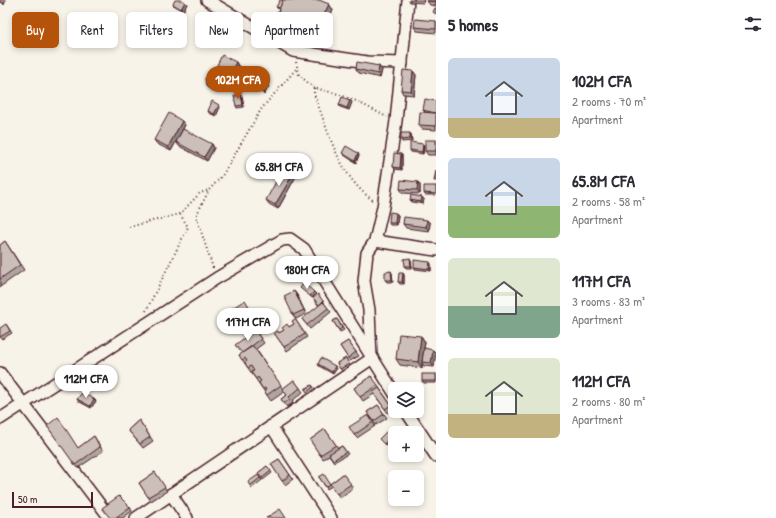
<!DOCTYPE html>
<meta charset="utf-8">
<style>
body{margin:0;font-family:"Patrick Hand",sans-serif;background:#f2f2f3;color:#2b2b33;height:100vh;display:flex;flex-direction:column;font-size:15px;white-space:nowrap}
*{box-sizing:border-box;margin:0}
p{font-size:13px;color:#7c7c81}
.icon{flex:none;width:22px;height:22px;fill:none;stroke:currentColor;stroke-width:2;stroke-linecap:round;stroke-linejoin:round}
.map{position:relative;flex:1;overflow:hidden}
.details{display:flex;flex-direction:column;background:#fff;width:340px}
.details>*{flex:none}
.banner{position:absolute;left:12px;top:12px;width:364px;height:36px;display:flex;gap:8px}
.controls{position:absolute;left:388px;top:382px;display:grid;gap:8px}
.controls a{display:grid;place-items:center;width:36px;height:36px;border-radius:6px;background:#fff;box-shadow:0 2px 6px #0003;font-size:20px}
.scale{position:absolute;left:12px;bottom:10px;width:81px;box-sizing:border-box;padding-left:4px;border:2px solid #4a1f2b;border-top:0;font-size:11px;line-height:14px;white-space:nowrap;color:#4a1f2b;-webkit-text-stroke:3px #f7f3e8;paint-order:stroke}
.price{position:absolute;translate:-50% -34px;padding:0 9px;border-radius:14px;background:#fff;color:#222;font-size:13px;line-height:26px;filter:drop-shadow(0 1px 2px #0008)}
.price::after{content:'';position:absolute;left:50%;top:24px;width:12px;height:9px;margin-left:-6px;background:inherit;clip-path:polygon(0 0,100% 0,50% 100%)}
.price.active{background:#b45309;color:#fff}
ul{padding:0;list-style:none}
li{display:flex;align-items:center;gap:12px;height:100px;padding:0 12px}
li span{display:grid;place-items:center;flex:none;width:112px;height:80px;border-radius:6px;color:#555}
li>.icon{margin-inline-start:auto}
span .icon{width:48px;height:48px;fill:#fffc;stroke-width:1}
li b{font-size:17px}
h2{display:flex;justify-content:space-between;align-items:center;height:48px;padding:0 12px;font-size:17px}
.chip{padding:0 14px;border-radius:6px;background:#fff;box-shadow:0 2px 6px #0003;font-size:14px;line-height:36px}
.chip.active{background:#b45309;color:#fff}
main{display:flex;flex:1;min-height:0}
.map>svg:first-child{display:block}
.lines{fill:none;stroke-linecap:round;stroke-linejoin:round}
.minor-casing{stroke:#4a1f2b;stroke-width:14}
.path{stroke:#4a1f2b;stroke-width:2;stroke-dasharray:1 3;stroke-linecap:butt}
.minor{stroke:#f7f3e8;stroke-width:11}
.wall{fill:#afa49f;stroke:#4a1f2b}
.shaded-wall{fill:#8f8682;stroke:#4a1f2b}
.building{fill:#ccbfb9;stroke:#4a1f2b}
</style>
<main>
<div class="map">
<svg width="436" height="518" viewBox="0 0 436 518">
<rect width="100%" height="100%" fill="#f7f3e8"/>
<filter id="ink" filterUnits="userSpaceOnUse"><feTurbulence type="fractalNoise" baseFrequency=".025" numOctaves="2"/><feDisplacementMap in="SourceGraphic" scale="8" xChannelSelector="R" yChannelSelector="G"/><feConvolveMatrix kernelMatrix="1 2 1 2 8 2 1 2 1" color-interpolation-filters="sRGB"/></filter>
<g filter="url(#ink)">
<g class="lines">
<defs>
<g id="minor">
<path d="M207,0L293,51L367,62L402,63"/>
<path d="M375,241L436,250"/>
<path d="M0,373L110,518"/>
<path d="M406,411L436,456"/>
<path d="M0,419L217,278L282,240L290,239L304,249L395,394"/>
<path d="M271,426L331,518"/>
<path d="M171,494L187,518"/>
<path d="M136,518L371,359L369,310L364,281L367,253L375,241L383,207L396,121L408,0"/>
</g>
</defs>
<use href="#minor" class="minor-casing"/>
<g class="path">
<path d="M296,62L299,75L314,88L335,93L354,100L387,117"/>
<path d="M314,88V94C329,132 338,176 374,201"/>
<path d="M129,227L180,214L200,193L209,190"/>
<path d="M213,268L196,216L209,190L222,176L262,108L297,68"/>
<path d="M146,311L188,227L180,214"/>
</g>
<use href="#minor" class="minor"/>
</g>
<g class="wall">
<path d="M409,0H424L423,3L410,2Z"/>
<path d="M436,0V6L430,5L427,1Z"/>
<path d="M185,2L187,4L183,11L174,6L173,4Z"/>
<path d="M329,4L333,10L321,35L282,18L278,12L279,9H278L276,7Z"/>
<path d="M436,21V33L417,31L414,27Z"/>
<path d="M236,62L238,66L256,75L258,79L254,88L236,79L234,76L220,69L217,65Z"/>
<path d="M356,69L382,70L380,78L359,73Z"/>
<path d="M413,71L416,75L414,95L403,94L401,90Z"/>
<path d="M215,80L216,88H208L206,86Z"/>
<path d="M242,97L244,107L237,108L236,106Z"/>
<path d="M436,101V130L422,129L419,125L425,112L423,110Z"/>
<path d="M352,102L349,110L340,107L339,105Z"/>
<path d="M220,107L216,116L209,113L208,111Z"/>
<path d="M185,125L171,151L157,144L154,140Z"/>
<path d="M410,133L411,134L412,141L402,142L401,140Z"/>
<path d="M436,140V155H428L425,151Z"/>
<path d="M176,142L212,144L214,148L207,161L179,146Z"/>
<path d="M423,144L424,146L423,154L411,152L410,150Z"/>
<path d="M342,153L359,155L356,163L344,155Z"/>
<path d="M401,154L402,155V170L395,169L393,167Z"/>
<path d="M295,178L278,209L269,204L266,200Z"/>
<path d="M418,182L420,185V194L403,193L400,189Z"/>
<path d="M436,186V195H425L424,193Z"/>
<path d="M422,197L424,199L423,204L412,202L410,200Z"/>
<path d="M396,213L398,215L397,225H390L389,223Z"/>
<path d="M430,223L429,231L406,228L403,224Z"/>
<path d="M5,241L24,270L0,287V245Z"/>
<path d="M411,260L412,268H406L405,266Z"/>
<path d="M431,264V271L415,269L414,267Z"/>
<path d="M294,271L300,278L295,281L289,274Z"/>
<path d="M392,273L393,282H387L385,280Z"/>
<path d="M403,273L404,275V284H400L398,282Z"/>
<path d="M294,291L297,295L306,314L296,319L293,315Z"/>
<path d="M314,300L323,301L325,303H324L331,312L310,329L302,319L319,306Z"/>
<path d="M247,304L261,326L245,336L242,332Z"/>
<path d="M295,319L307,337L287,351L274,333H279L294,324Z"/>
<path d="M337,319L344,330L340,332L333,321Z"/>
<path d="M6,324L12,333L2,339L0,337Z"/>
<path d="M255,330L264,343L256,349L283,389L294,380L303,392L292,401L293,403L287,407L281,399L287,395L284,392L271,401L239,355L242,354Z"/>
<path d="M421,336L425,342L424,350L434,367L424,366L422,363V368L400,365L396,359Z"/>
<path d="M348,341L359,356L350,361L340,346Z"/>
<path d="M346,358L350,366L342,371L337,363Z"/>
<path d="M318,364L335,366L337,368L333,374L319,366Z"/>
<path d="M436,374V383H424L422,381Z"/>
<path d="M371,376L394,409L388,413L374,394L363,401L354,388Z"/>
<path d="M312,385L315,389L309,394L305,389Z"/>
<path d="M77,399H94L96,401L91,408L78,401Z"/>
<path d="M378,405L387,418L376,425L367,412Z"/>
<path d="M368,415L375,426L357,438L354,435Z"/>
<path d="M139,420L153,441L143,448L128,430Z"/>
<path d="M47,426L78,448L94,436L103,451L78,468Z"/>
<path d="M325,429L338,448L342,446L348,454L334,462L329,455L323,459L310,440Z"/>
<path d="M417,443L419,446L417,448Z"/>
<path d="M402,455H407L404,458Z"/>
<path d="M279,459L293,479L285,485L271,464Z"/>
<path d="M267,466L272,473L263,480L258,473Z"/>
<path d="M155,472L167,491L151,501L139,483Z"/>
<path d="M343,474L353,488L340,498L332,486L327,489L319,477L330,484Z"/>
<path d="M258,475L262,480L252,488L250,486Z"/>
<path d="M130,507L132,511L123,518H110Z"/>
</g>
<g class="shaded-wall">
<path d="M4,0H6L4,5L3,3Z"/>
<path d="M185,2L187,4L183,11L181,9Z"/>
<path d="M329,4L333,10L321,35L317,29Z"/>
<path d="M236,62L238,66L234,76L231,72Z"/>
<path d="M379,66L382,70L380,78L378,74Z"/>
<path d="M413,71L416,75L414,95L411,91Z"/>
<path d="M256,75L258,79L254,88L251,84Z"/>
<path d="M214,78L215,80L216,88L214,86Z"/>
<path d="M267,84L269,86L264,95L263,93Z"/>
<path d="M241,95L242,97L244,107L243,105Z"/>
<path d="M350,100L352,102L349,110L347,108Z"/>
<path d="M219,105L220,107L216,116L214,114Z"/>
<path d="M182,121L185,125L171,151L168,147Z"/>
<path d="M410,133L411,134L412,141L410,139Z"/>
<path d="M212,144L214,148L207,161L204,157Z"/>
<path d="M423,144L424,146L423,154L422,152Z"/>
<path d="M358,153L359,155L356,163L355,161Z"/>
<path d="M401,154L402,155V170L400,168Z"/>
<path d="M293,174L295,178L278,209L275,205Z"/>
<path d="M418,182L420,185V194L417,190Z"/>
<path d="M422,197L424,199L423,204L421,202Z"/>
<path d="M396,213L398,215L397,225L395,223Z"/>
<path d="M427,220L430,223L429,231L426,227Z"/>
<path d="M410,258L411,260L412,268L411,266Z"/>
<path d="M430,262L431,264V271L429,269Z"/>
<path d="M391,271L392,273L393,282L392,280Z"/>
<path d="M403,273L404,275V284L402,282Z"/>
<path d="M294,291L297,295L306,314L304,310Z"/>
<path d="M314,292L316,294L312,298L310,296Z"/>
<path d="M421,336L425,342L422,362V368L418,362Z"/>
<path d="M433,350L436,353L434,367L431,363Z"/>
<path d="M335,366L337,368L333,374L332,372Z"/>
<path d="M94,399L96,401L91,408L90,406Z"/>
<path d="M392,435L394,437L386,446L384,444Z"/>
</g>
<g class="building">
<path d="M0,0H4L3,3L0,2Z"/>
<path d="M175,0H182L185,2L181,9L173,4Z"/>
<path d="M280,0H283L280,8L276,7Z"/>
<path d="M283,0H319L329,4L317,29L278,12Z"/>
<path d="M428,0H436V2L427,1Z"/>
<path d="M435,8H436V14L433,12Z"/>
<path d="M415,19L436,21V29L414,27Z"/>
<path d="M222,55L236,62L231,72L217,65Z"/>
<path d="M357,62L379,66L378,74L356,69Z"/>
<path d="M238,66L256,75L251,84L234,75Z"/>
<path d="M403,70L413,71L411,91L401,90Z"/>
<path d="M205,78H214V86H206Z"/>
<path d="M263,82L267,84L263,93L259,91Z"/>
<path d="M241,95L243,105L236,106L234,96Z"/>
<path d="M342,97L350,100L347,108L339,105Z"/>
<path d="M425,99L436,101V126L419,125L420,112L435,113L423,110Z"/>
<path d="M212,101L219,105L214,114L208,111Z"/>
<path d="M169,113L182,121L168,147L154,140Z"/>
<path d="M183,129L212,144L204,157L176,142Z"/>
<path d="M401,133H410V139L401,140Z"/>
<rect x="425" y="140" width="11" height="11"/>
<path d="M410,142L423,144L422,152L410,150Z"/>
<path d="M346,146L358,153L355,161L342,153Z"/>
<path d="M394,153L401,154L400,168L393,167Z"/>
<path d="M283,169L293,174L275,205L266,200Z"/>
<path d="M436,170V181H434Z"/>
<path d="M401,180L418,182L417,190L400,189Z"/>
<path d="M424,186H436V194L424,193Z"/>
<path d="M411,195L422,197L421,202L410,200Z"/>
<path d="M390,212L396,213L395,223H389Z"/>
<path d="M404,217L427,220L426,227L403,224Z"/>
<path d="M5,241L20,265L0,279V245Z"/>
<path d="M410,258L411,266H405L404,259Z"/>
<path d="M414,260L430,262L429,269L414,267Z"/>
<path d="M294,271L298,276L293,279L289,274Z"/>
<path d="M391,271L392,280H385V272Z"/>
<path d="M399,273H403L402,282H398Z"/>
<path d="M304,283L314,292L310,296L300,288Z"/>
<path d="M294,291L304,310L293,315L284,296Z"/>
<path d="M318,294L323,301L319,305L313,298Z"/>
<path d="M245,300L258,322L242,332L228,311Z"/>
<path d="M323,302L328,308L307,325L302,319Z"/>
<path d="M295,319L305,334L284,347L274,333L278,331L279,333L284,330L282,328L287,324L289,327L294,324L292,321Z"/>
<path d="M337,319L342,328L339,330L333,321Z"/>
<path d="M6,324L10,331L0,337V328Z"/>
<path d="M255,330L261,339L242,353L235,345Z"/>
<path d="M399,334L421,336L418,362L396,359Z"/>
<path d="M348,341L356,352L348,358L340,346Z"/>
<path d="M253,346L281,385L267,395L264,391L266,390L265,388L263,389L259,383L261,381L258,377L256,379L251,372L254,371L251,366L248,368L245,363L247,361L245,358L242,360L239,355Z"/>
<path d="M424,348L433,350L431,363L422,362Z"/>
<path d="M321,358L335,366L332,372L318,364Z"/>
<path d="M346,358L349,364L340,369L337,363Z"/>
<rect x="422" y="374" width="14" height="7"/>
<path d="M371,376L378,385L360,397L354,388Z"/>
<path d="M294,380L300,388L289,397L290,399L284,403L281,399L287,395L282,389Z"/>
<path d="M312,385L313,387L307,392L305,389Z"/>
<path d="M379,388L391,405L385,409L373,392Z"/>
<path d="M82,393L94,399L90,406L77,399Z"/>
<path d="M378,405L384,414L374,421L367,412Z"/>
<path d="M368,415L373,422L354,435L349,427Z"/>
<path d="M58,417L78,448L94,436L100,447L75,465L47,426Z"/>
<path d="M139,420L150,437L140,444L128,430Z"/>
<path d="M325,429L336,445L320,455L310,440Z"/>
<path d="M387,431L392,435L384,444L379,439Z"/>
<path d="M342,446L346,452L333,460L329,454Z"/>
<path d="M279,459L290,475L282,481L271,464Z"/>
<path d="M267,466L271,471L262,478L258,473Z"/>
<path d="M155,472L165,487L148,497L139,483Z"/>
<path d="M324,474L330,484L326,487L319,477Z"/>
<path d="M343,474L351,484L337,494L330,484Z"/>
<path d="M258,475L260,478L250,486L248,482Z"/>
<path d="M119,496L130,507L115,518H110L102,508Z"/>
<path d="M280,509L286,518H266Z"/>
</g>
</g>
</svg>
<div class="controls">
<a><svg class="icon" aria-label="layers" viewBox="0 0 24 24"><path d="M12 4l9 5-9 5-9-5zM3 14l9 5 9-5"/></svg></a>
<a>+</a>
<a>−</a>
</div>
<div class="scale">50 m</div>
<b class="price active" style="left:238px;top:100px">102M CFA</b>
<b class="price" style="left:279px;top:187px">65.8M CFA</b>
<b class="price" style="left:307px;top:290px">180M CFA</b>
<b class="price" style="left:248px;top:342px">117M CFA</b>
<b class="price" style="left:86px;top:399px">112M CFA</b>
<div class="banner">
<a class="chip active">Buy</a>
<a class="chip">Rent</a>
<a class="chip">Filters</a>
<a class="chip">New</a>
<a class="chip">Apartment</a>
</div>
</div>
<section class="details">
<h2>5 homes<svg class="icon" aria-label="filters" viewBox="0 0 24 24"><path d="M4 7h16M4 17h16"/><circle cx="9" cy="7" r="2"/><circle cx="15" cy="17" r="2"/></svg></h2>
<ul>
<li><span style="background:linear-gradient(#c9d6e8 75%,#c2b280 0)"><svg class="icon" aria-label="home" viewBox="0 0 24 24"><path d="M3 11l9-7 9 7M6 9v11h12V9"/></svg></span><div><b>102M CFA</b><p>2 rooms · 70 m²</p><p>Apartment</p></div></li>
<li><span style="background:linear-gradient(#c9d6e8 60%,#8fb573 0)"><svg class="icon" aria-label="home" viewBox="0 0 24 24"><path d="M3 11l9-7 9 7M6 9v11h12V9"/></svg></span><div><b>65.8M CFA</b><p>2 rooms · 58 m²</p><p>Apartment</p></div></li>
<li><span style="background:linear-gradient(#dfe7d0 60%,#7fa58c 0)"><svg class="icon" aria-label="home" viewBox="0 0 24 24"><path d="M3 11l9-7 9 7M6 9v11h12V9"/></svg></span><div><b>117M CFA</b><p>3 rooms · 83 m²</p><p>Apartment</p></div></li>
<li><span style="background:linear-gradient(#dfe7d0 70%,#c2b280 0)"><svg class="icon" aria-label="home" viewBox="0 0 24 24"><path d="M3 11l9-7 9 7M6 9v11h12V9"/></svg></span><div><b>112M CFA</b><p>2 rooms · 80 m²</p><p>Apartment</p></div></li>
</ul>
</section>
</main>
